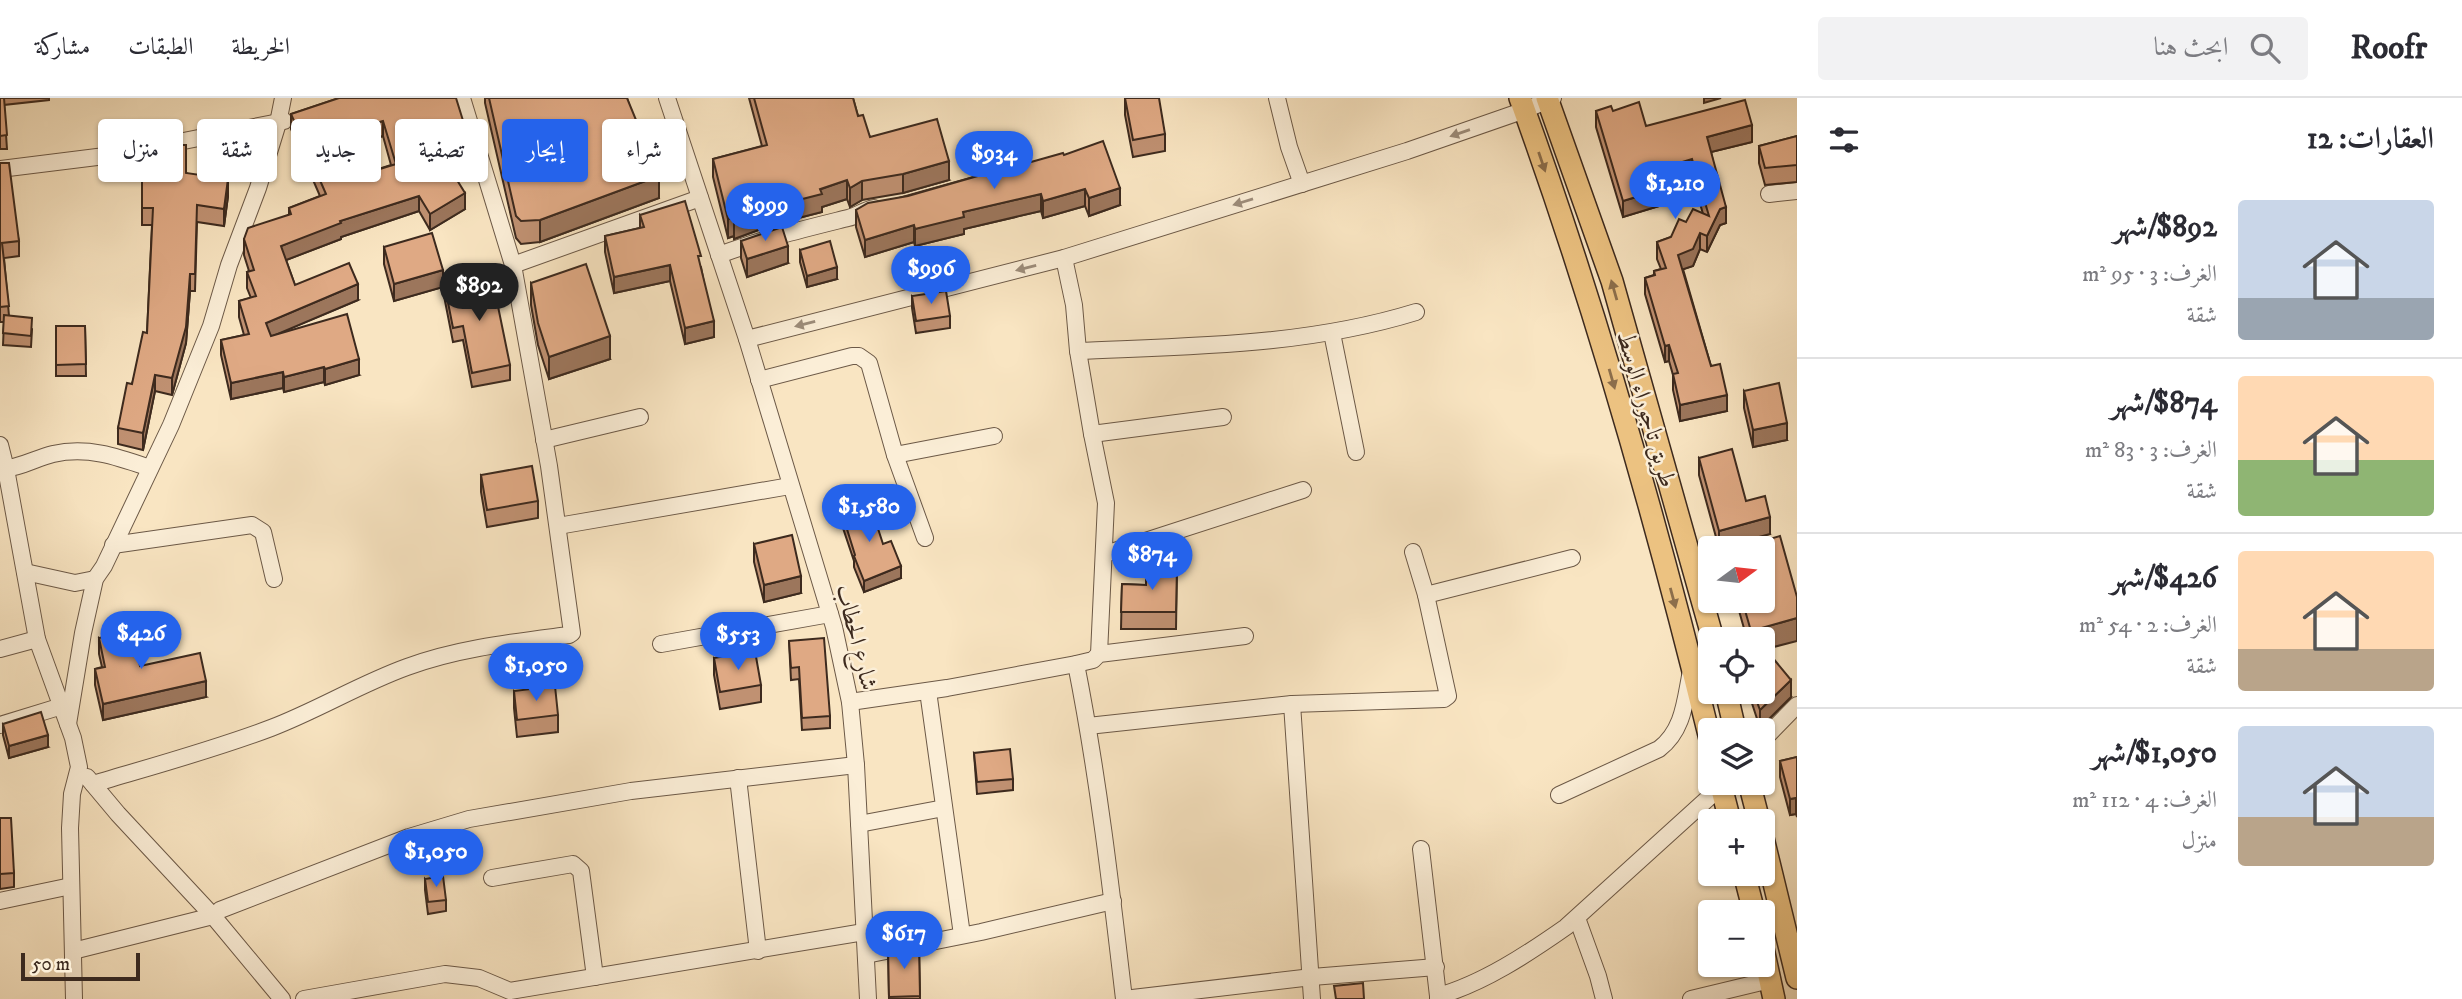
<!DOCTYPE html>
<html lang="ar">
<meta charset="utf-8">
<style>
body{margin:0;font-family:"IM FELL DW Pica",Amiri,serif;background:#f2f2f3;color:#2b2b33;direction:rtl;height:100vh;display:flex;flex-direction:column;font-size:26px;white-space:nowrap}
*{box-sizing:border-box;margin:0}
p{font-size:23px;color:#7c7c81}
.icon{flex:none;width:38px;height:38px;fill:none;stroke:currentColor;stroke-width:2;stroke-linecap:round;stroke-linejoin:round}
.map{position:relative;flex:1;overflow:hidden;direction:ltr}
.details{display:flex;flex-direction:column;background:#fff;width:665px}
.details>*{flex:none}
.top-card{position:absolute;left:21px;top:21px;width:665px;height:63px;direction:rtl;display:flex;gap:14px}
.needle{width:46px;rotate:75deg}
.buttons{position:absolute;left:1698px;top:438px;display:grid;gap:14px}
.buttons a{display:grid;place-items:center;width:77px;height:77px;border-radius:7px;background:#fff;box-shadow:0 2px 5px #0004;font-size:35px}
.scale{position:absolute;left:21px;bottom:18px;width:119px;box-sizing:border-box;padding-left:7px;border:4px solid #3d2a1e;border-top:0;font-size:19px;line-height:24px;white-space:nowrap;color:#3d2a1e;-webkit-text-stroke:5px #fbeed7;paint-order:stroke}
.price{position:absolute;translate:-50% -60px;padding:0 16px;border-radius:24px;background:#2563eb;color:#fff;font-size:23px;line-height:46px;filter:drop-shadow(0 2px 4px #0008)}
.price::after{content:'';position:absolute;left:50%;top:42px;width:21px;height:16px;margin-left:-10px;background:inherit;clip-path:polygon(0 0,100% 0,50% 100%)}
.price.on{background:#222;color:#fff}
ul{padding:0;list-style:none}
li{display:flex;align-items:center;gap:21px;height:175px;padding:0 28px}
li+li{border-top:2px solid #e1e1e2}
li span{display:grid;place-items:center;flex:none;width:196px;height:140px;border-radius:7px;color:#555}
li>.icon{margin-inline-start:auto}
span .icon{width:84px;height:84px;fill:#fffc;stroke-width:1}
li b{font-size:30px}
h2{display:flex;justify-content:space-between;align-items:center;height:84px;padding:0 28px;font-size:30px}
.tag{padding:0 24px;border-radius:7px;background:#fff;box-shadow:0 2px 5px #0004;font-size:24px;line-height:63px}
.tag.on{background:#2563eb;color:#fff}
header{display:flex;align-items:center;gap:42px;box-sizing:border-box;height:98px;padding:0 35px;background:#fff;border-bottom:2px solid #e1e1e2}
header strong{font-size:33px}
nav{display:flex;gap:38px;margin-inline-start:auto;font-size:24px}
.search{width:490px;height:63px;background:#f2f2f3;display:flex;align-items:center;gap:18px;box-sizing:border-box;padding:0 24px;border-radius:7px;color:#7c7c81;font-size:26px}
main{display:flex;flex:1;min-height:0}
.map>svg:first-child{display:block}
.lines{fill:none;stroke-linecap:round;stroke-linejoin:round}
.minor-casing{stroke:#6c5947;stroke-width:18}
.major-casing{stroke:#3d2a1e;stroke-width:24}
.minor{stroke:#fbeed7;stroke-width:16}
.major{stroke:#ecc281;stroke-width:21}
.wall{fill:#c09172;stroke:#3d2a1e;stroke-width:2;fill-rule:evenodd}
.shaded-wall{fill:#9c765c;stroke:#3d2a1e;stroke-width:2}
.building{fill:#dfa984;stroke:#3d2a1e;stroke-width:2;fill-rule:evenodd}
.oneway{fill:#9c8c7a}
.oneway2{fill:#8c6e4b}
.labels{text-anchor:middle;stroke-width:5;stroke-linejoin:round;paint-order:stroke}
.street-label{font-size:24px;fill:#3d2a1e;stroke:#fbeed7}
</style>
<header>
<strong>Roofr</strong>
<div class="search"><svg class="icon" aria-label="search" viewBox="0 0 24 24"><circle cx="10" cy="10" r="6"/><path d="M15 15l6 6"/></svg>ابحث هنا</div>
<nav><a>الخريطة</a><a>الطبقات</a><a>مشاركة</a></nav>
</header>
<main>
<section class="details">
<h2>العقارات: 12<svg class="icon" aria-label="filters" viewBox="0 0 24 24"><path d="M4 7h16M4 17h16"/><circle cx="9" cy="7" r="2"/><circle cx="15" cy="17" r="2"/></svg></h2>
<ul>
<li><span style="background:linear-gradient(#c9d6e8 70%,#9aa5b1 0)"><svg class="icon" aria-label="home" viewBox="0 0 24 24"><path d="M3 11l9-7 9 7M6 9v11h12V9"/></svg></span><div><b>$892/شهر</b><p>الغرف: 3 · 95 m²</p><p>شقة</p></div></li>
<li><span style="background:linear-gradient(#ffd9b3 60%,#8fb573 0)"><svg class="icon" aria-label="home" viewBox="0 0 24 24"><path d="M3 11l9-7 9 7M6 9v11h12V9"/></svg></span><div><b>$874/شهر</b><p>الغرف: 3 · 83 m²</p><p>شقة</p></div></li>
<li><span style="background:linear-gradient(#ffd9b3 70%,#b9a48a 0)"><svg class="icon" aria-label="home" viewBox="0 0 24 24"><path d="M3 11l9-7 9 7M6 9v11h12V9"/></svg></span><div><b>$426/شهر</b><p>الغرف: 2 · 54 m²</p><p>شقة</p></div></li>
<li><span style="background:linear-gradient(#c9d6e8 65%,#b9a48a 0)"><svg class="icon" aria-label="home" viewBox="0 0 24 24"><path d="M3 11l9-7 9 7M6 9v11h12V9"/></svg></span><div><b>$1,050/شهر</b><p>الغرف: 4 · 112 m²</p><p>منزل</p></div></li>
</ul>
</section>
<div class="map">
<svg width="1797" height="901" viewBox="0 0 1797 901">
<rect width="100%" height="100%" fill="#f9e5c2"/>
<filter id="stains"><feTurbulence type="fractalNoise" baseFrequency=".00286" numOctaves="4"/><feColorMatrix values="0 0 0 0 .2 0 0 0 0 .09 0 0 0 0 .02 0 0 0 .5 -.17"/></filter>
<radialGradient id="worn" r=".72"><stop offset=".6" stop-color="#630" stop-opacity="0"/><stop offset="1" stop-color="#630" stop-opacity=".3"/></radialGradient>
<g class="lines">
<defs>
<g id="minor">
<path d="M667,0L747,241L834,529L850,604L856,667L868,901"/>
<path d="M1277,0L1289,49L1302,86"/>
<path d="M0,71L113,57L284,23"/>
<path d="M1769,96L1797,93"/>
<path d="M719,157C762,141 804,131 848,120C857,118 864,112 874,110"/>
<path d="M1064,160L1074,207L1078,253L1092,336L1106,405L1099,556"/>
<path d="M513,167L700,100"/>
<path d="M1332,235L1356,354"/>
<path d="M747,241L1064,160L1407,53L1525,12L1553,0"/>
<path d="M1078,253C1192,248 1306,248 1416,214"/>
<path d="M759,282L852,258H859L869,265L895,357L925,440"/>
<path d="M1092,336L1223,319"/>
<path d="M544,342L640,319"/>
<path d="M0,347L6,371L37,541L73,640L79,669L72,696L70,730L74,901"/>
<path d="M895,357L994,338"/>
<path d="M0,371C18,371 36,360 53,356C88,348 118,359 150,370"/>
<path d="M558,428L790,388"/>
<path d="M113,447L252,427L263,434L274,481"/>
<path d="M1105,456L1303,392"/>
<path d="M25,474L75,485L95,481"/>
<path d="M1426,497L1572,460"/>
<path d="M661,546L830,516"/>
<path d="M0,551L37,541"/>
<path d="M1076,566C1098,677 1111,789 1124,901"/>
<path d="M928,593L962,837"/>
<path d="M850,604L947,590L1076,566L1093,562L1099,556L1245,538"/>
<path d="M1292,606L1312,901"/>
<path d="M68,626L83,535L95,481L104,468L171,327L211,228L229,167L258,90L278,25L283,0"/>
<path d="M0,627L62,608"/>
<path d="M1088,628L1292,606L1444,601L1448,598L1426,497L1413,454"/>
<path d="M1762,643L1797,607"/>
<path d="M87,679L118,716L213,818L282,901"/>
<path d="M738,680L758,853"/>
<path d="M93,686C153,668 213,652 271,630C318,612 360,586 407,569C458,550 515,544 569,537L572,535L549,368L513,167L462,0"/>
<path d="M1559,697L1659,651C1684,632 1685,602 1691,573"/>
<path d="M859,726L944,710"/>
<path d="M1421,751L1438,898"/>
<path d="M492,780L573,766L581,773L595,879"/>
<path d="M0,803L71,788"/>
<path d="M1577,820L1598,878L1604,901"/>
<path d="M73,853L213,818L220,812L409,739L469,721L631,693L856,667"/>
<path d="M866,857L981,834L1113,803"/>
<path d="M304,901L445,876L479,880L510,893L864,834"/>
<path d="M1124,901L1312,879L1436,869"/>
<path d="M1438,901V898C1482,886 1529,855 1566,829L1726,684"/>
<path d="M1691,901L1770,882"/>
</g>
<g id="major">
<path d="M1520,0C1596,209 1657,425 1710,641"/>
<path d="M1547,0L1612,183L1713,541"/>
<path d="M1726,593L1735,632"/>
<path d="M1720,684L1730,723"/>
<path d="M1749,684L1759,723"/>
<path d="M1762,736L1797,880"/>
<path d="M1744,775L1754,814"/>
<path d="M1762,846L1774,901"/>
</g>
</defs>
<use href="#minor" class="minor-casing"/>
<use href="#major" class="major-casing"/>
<use href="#minor" class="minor"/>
<use href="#major" class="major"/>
</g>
<g class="wall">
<path d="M0,0H49V2L4,7L7,51H0Z"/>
<path d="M339,0L465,45L439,53L465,111L430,132L419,113L341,139V141L286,162L295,187L358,202L274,237L359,277L325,287L324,284L284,294L283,290L231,301L221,257V242L244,237L239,219V203L251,200L247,190V174L249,173L244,157V141L289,117V110L320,98L291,31V16ZM383,38L391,67L357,78L345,50Z"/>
<path d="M485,0H627L659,100L540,144L521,146L516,140L485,5Z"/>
<path d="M749,0H853L858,18L870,39L949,82L903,95L862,102L850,109L847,101L822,109V114L775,126L734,141V138L728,140L713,79V61L762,48Z"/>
<path d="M1125,0L1165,36V53L1133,59L1125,17Z"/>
<path d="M1596,13H1613L1646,28L1752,44L1711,54L1726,125L1720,127L1707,154L1700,151L1693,168L1683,171L1711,268L1727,313L1680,323L1673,292V277L1669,263L1665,264L1645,196V180L1654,177V173L1661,171L1657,161V144L1671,139L1686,124L1703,116L1692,77L1668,84L1669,105L1623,119L1596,29Z"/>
<path d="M1797,38V84L1765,87L1759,65V48Z"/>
<path d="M142,47L186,75L228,98L224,128L197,124L195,193H190L186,245L172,297L155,293L143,352L118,346V330L132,286L147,235L152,127H142Z"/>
<path d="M1064,57L1120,107L1089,118L1085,108L1043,120L1041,113L964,131V136L915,148L914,144L865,159L856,129V112L1002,71Z"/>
<path d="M0,65L19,143V158L4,160L9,218L32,231L31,249L3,247L4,224H0Z"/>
<path d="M640,117L701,169L714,239L685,246L670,183L614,195L605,154V138L640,130Z"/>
<path d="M741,143L788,165L747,179L741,160Z"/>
<path d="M384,149L443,189L394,203L384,166Z"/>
<path d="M800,152L837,181L807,189L800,164Z"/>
<path d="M444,184L465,189L510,267V282L472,289L463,242L453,244L444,198Z"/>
<path d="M531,185L610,261L549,281L538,247L531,207Z"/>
<path d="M912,198L950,218V230L916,235L912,210Z"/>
<path d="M56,228H85L86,278H56Z"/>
<path d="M1744,293L1787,342L1753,349L1744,310Z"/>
<path d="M1699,360L1746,403L1770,436L1719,450L1699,377Z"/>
<path d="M481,377L538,403V420L487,429L481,394Z"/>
<path d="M842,415L883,446L901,480L864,494L854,469V463L842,427Z"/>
<path d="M754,446L801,495L764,504L754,464Z"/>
<path d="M1177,469L1176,531H1121L1122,486L1146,487Z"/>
<path d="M1736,502H1762V541H1747Z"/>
<path d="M99,540L140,568L206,599L103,622L95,587V571L102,569L99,556Z"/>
<path d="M789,543L830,618V630L802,632L799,581L791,582Z"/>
<path d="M714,560L761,587V604L720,611L714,577Z"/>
<path d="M514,593L558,617V634L517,639L514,610Z"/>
<path d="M1748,593H1762L1791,599L1760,630Z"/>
<path d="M3,626L48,649L9,660L3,637Z"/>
<path d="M974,655L1013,681V692L977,696Z"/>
<path d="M1797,659V719L1796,716L1790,717L1780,679V663Z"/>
<path d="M0,720L14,775V789L0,791Z"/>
<path d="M425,781L446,802V813L428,816L425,792Z"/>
<path d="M919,847L920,901H889L888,848Z"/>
</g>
<g class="shaded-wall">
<path d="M1704,0H1721L1704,5Z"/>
<path d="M383,23V38L338,51V36Z"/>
<path d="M1752,27V44L1707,55V39Z"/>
<path d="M465,29V45L431,55V40Z"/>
<path d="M1692,61V77L1663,86V70Z"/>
<path d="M949,63V82L903,95V76Z"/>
<path d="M659,78V100L540,144V122Z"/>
<path d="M228,81V98L224,128V111Z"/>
<path d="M847,82V101L822,109V114L775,126L734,141V122Z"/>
<path d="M862,83V102L850,109V90Z"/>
<path d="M1669,89V105L1623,119V103Z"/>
<path d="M1120,90V107L1089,118V100Z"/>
<path d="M1085,91V108L1043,120V103Z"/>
<path d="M465,95V111L430,132V116Z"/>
<path d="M1041,96V113L964,131V136L915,148V131L963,114Z"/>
<path d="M419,98V113L341,139V141L281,164V148L340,123Z"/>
<path d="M1726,109V125L1720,127L1707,154V138L1720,111Z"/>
<path d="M734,120V138L728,140V121Z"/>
<path d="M914,127V144L865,159V142Z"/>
<path d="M1700,135V151L1693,168L1678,173V157Z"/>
<path d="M788,148V165L747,179V161Z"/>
<path d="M670,167V183L614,195V179Z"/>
<path d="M837,169V181L807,189V178Z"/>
<path d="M443,172V189L394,203V186Z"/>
<path d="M190,176V193L186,245L172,297V280Z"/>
<path d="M358,186V202L266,241V225Z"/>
<path d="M714,223V239L685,246V230Z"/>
<path d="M610,238V261L549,281V259Z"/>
<path d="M1669,247V263L1665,264V248Z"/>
<path d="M359,261V277L325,287V271Z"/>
<path d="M324,269V284L284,294V279Z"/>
<path d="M283,274V290L231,301V285Z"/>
<path d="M155,277V293L143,352V335Z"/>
<path d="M1727,297V313L1680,323V307Z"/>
<path d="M1787,325V342L1753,349V332Z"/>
<path d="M1770,419V436L1719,450V433Z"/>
<path d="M901,468V480L864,494V483Z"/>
<path d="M801,478V495L764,504V487Z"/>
<path d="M1797,520V543L1762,552V541H1751V533Z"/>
<path d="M1791,582V599L1760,630V612Z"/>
<path d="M206,583V599L103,622V606Z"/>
<path d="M48,637V649L9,660V648Z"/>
<path d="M1796,700V716L1790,717V701Z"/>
</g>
<g class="building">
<path d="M0,0H4L7,37L0,38Z"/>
<path d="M339,0H456L465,29L431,40L465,95L430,116L419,98L340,123L341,125L281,148L295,187L349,165L358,186L266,225L271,238L347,216L359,261L325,271L324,269L284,279L283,274L231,285L221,242L249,236L239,203L256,198L247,174L254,172L244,141L248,130L291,116L289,110L326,96L291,16ZM383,23L396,66L357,78L338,36Z"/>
<path d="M489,0H627L659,78L540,122L521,123L516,118Z"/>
<path d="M754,0H853L858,18L863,17L870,39L937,21L949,63L903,76L862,83L850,90L847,82L820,91L822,96L775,108L734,122V120L728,121L713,61L767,47Z"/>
<path d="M1125,0H1159L1165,36L1133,42Z"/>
<path d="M1745,2L1752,27L1707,39L1726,109L1720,111L1707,138L1700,135L1693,151L1678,157L1711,268L1720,266L1727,297L1680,307L1673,276L1678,275L1669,247L1665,248L1645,180L1655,177L1654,173L1666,170L1657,144L1671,139L1679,121L1686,124L1693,111L1709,118L1692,61L1663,70L1669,89L1623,103L1596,13L1611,8L1613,13L1639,4L1646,28Z"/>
<path d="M1797,38V67L1765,70L1759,48Z"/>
<path d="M1103,43L1120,90L1089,100L1085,91L1043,103L1041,96L963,114L964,119L915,131L914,127L865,142L856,112L868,105L908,98L1002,71L1008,66L1023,62L1024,66L1063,55L1064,57Z"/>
<path d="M142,47H186V75L228,81L224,111L197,107L195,176H190L186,229L172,280L155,277L143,335L118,330L127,285L132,286L143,234L147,235L153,110H142Z"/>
<path d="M0,65H9L19,143L2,145L9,208L0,209Z"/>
<path d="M685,103L701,158H698L714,223L685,230L670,167L614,179L605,138L644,129L640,117Z"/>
<path d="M782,129L788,148L747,161L741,143Z"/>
<path d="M432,135L443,172L394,186L384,149Z"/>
<path d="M830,143L837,169L807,178L800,152Z"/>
<path d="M586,166L610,238L549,259L538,225L531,185Z"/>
<path d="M463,180L465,189L493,184L510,267L472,275L463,228L453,230L444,184Z"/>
<path d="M946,193L950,218L916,223L912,198Z"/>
<path d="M4,217L32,220L31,238L3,235Z"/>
<path d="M56,228H85L86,266L56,267Z"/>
<path d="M1779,285L1787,325L1753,332L1744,293Z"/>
<path d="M1732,351L1746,403L1765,398L1770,419L1719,433L1699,360Z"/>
<path d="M532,368L538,403L487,412L481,377Z"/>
<path d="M870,406L883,446L891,443L901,468L864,483L854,458L855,457L842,415Z"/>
<path d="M792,437L801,478L764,487L754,446Z"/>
<path d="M1780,438L1797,499V520L1751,533L1742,502H1762V450H1739Z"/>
<path d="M1146,469H1177L1176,514H1121L1122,486L1146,487Z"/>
<path d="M133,533L140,568L200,555L206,583L103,606L95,571L105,569L99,540Z"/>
<path d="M824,540L830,618L802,620L799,569L791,570L789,543Z"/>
<path d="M755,553L761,587L720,594L714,560Z"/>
<path d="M1772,559L1791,582L1760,612L1753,593H1762V567Z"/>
<path d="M555,588L558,617L517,622L514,593Z"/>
<path d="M41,614L48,637L9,648L3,626Z"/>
<path d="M1010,651L1013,681L977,684L974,655Z"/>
<path d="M1797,659V703L1796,700L1790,701L1780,663Z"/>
<path d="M0,720H11L14,775L0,776Z"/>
<path d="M443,778L446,802L428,804L425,781Z"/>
<path d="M919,847L920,898L889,899L888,848Z"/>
<path d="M1363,885L1364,901H1336L1334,888Z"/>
</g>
<defs><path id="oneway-solid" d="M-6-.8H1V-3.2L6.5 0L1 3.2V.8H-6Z" transform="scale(1.75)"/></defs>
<g class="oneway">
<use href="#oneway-solid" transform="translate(1460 35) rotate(161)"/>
<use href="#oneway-solid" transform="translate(1243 104) rotate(163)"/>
<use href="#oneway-solid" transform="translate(1026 170) rotate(166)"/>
<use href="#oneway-solid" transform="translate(805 226) rotate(166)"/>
</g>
<g class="oneway2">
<use href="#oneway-solid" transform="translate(1542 64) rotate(71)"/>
<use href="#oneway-solid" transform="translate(1614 192) rotate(-106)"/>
<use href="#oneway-solid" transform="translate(1612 281) rotate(74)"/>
<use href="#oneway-solid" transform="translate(1673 500) rotate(75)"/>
</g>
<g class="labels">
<g class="street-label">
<text transform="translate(1647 311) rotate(74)" y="8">طريق تاجوراء الوسط</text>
<text transform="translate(857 539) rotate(76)" y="8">شارع الحطاب</text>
</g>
</g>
<rect width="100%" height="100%" filter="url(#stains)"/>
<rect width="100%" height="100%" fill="url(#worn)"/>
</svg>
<div class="buttons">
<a><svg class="needle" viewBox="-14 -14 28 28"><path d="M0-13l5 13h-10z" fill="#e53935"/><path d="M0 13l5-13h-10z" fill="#7c7c81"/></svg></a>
<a><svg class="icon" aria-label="locate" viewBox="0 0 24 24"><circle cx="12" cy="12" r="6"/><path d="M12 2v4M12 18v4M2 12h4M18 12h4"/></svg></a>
<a><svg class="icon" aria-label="layers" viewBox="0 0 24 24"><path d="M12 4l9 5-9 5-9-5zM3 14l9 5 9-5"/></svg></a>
<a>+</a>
<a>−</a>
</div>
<div class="scale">50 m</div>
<b class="price" style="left:994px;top:93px">$934</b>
<b class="price" style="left:1675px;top:123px">$1,210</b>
<b class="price" style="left:765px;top:145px">$999</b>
<b class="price" style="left:931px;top:208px">$996</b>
<b class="price on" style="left:479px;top:225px">$892</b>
<b class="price" style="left:869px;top:446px">$1,580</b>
<b class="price" style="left:1152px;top:494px">$874</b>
<b class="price" style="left:141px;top:573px">$426</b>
<b class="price" style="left:738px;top:574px">$553</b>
<b class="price" style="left:536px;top:605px">$1,050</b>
<b class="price" style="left:436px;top:791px">$1,050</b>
<b class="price" style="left:904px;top:873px">$617</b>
<div class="top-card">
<a class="tag">شراء</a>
<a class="tag on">إيجار</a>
<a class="tag">تصفية</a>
<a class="tag">جديد</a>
<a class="tag">شقة</a>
<a class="tag">منزل</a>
</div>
</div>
</main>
